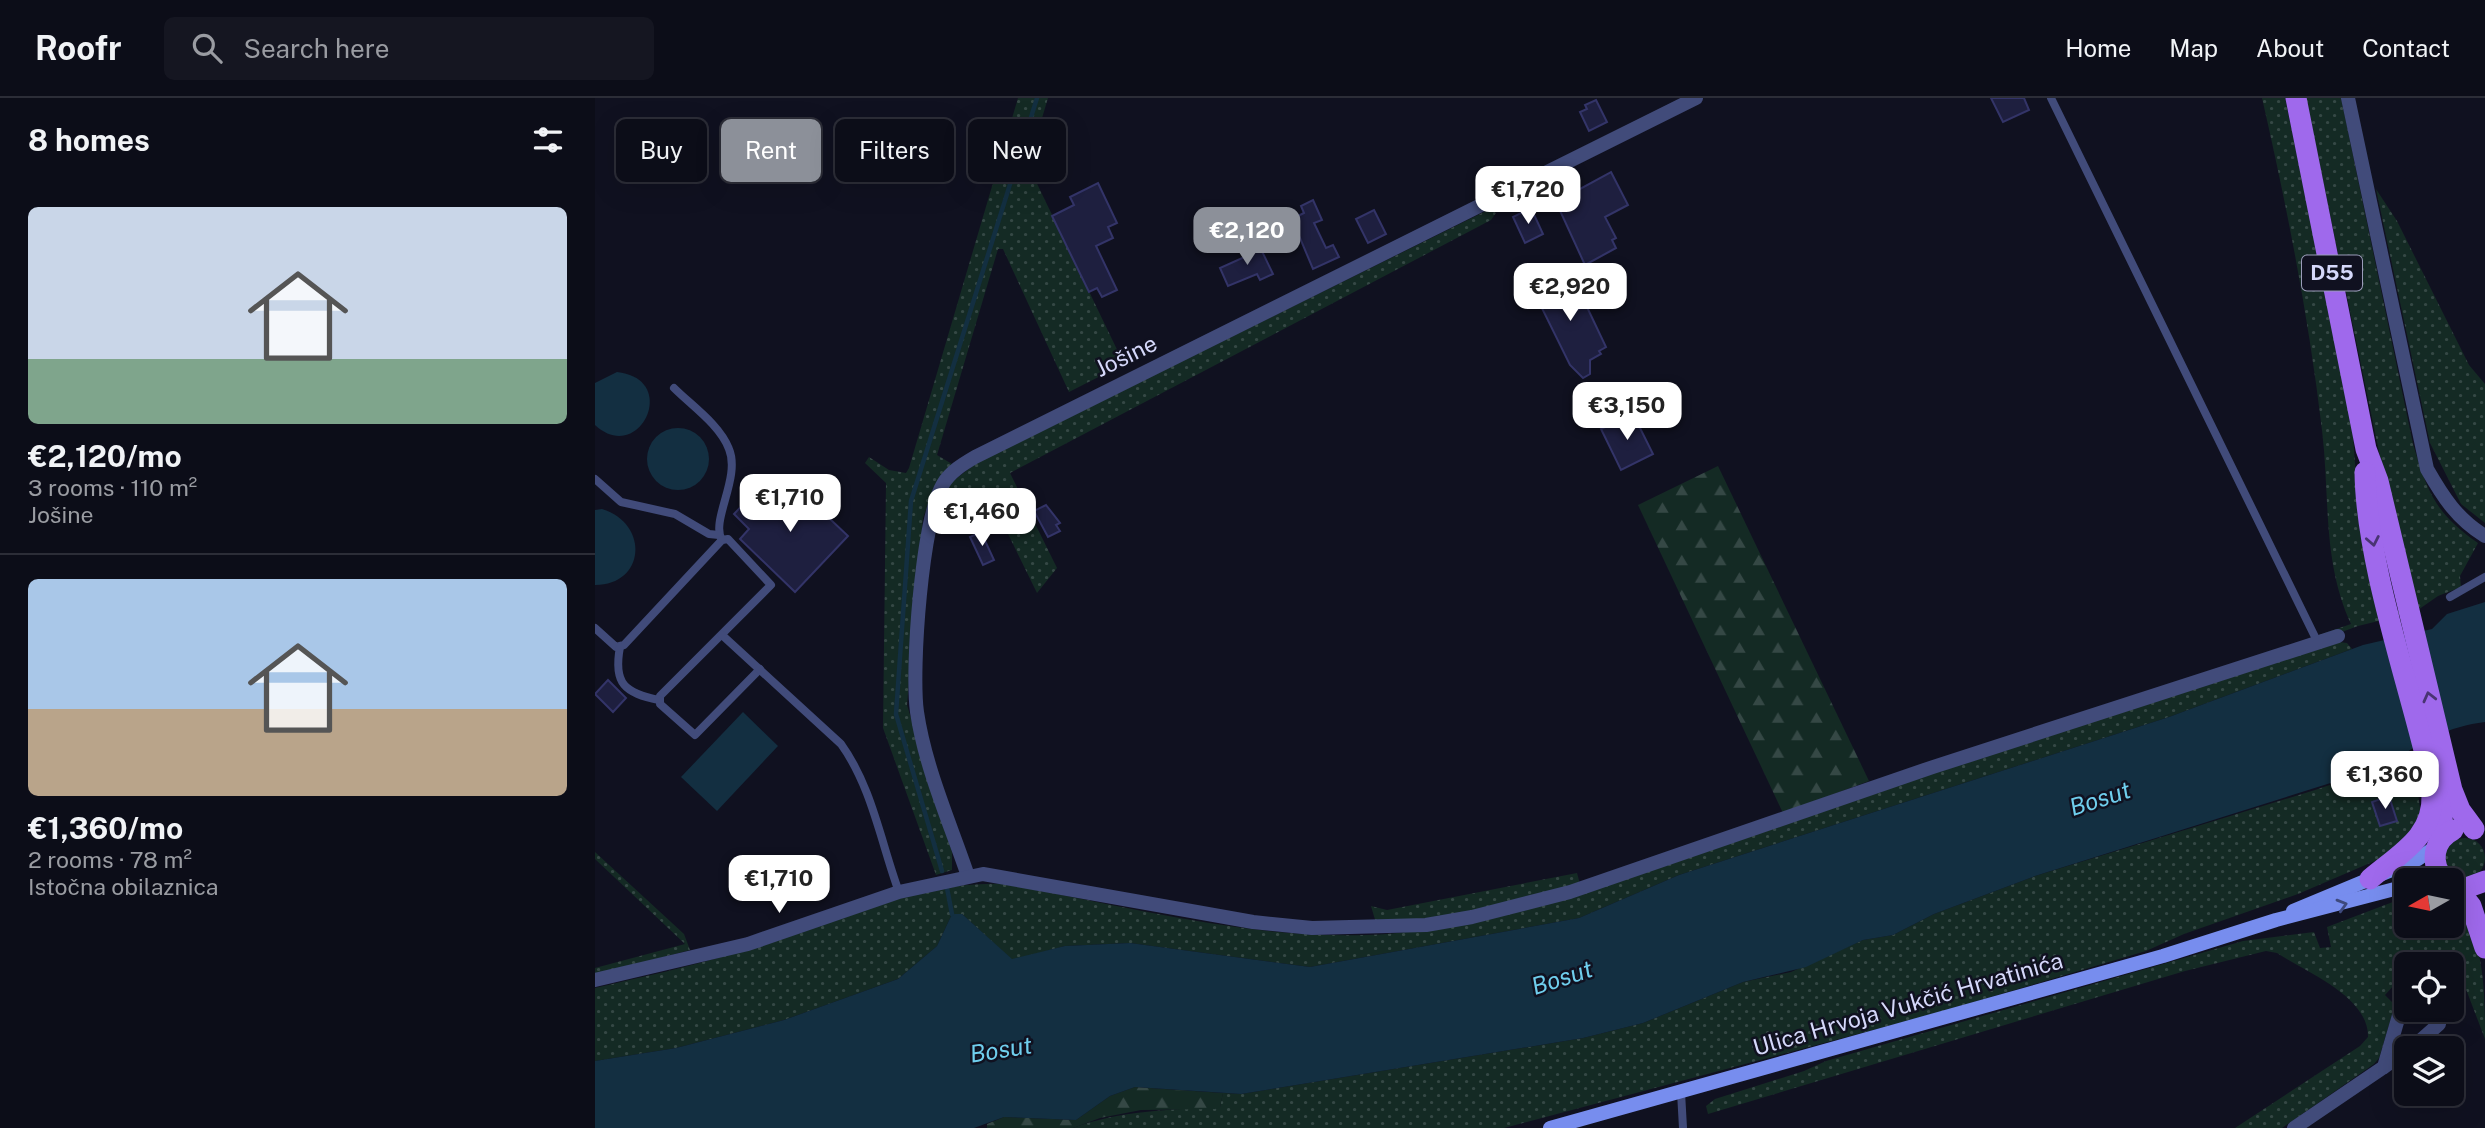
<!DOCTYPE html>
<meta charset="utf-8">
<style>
body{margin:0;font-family:"Public Sans",sans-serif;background:#151621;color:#f1f3f6;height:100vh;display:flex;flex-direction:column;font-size:26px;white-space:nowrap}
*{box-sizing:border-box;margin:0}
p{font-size:23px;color:#9a9ca2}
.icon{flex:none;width:38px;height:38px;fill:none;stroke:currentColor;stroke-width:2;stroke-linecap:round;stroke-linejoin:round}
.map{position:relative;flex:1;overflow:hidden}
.details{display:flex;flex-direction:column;background:#0c0d18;width:595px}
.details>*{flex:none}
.top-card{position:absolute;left:21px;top:21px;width:665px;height:63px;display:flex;gap:14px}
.needle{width:46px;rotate:261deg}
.controls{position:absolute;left:1799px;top:770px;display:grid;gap:14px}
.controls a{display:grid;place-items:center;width:70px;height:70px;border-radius:10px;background:#0c0d18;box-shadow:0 7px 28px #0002,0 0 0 2px #2c2d37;font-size:35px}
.price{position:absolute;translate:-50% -60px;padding:0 16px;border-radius:14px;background:#fff;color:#222;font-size:23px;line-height:46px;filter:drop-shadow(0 2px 4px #0008)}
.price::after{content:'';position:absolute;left:50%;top:42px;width:21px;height:16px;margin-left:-10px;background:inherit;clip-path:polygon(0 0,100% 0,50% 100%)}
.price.active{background:#8c9099;color:#fff}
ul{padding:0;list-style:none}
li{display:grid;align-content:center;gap:14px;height:371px;padding:0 28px}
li+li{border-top:2px solid #2c2d37}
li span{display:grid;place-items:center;height:217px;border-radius:10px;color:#555}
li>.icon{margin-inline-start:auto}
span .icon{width:126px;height:126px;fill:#fffc;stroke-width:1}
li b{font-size:30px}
h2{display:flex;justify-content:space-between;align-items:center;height:84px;padding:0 28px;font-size:30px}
.pill{padding:0 24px;border-radius:10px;background:#0c0d18;box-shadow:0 7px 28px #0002,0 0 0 2px #2c2d37;font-size:24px;line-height:63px}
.pill.active{background:#8c9099;color:#fff}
header{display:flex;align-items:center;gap:42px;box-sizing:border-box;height:98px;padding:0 35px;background:#0c0d18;border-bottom:2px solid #2c2d37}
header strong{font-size:33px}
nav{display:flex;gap:38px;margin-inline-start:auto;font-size:24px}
.search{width:490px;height:63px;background:#151621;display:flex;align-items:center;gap:18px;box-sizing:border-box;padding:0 24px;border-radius:10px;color:#9a9ca2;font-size:26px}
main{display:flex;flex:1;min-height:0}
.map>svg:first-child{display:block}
.green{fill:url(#green-dots)}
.forest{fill:url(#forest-firs)}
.water{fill:#132f41}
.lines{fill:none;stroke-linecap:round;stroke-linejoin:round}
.stream{stroke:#132f41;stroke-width:4.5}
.building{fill:#1e1f3f;stroke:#333468;stroke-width:2}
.lane{stroke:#414b7a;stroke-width:8}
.street{stroke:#414b7a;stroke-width:14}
.secondary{stroke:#778dee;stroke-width:14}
.primary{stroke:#9f69ec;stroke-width:21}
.oneway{stroke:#493472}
.oneway2{stroke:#3e497d}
.labels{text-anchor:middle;stroke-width:5;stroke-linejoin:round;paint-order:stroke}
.shield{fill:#101120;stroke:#9a9cb9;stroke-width:2}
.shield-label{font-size:21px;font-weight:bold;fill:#d5d8fa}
.street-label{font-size:23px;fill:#d5d8fa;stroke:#101120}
.water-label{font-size:24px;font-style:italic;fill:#6fceed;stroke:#101120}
</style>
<header>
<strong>Roofr</strong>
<div class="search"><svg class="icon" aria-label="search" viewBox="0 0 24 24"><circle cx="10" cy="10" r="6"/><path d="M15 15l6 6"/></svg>Search here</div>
<nav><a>Home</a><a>Map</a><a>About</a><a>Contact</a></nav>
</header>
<main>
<section class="details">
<h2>8 homes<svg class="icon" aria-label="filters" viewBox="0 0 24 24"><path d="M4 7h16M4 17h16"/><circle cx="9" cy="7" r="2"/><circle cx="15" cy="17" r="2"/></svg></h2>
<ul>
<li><span style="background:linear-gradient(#c9d6e8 70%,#7fa58c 0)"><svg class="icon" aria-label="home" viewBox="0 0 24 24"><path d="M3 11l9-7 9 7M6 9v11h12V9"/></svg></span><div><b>€2,120/mo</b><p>3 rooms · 110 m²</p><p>Jošine</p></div></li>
<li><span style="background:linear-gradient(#a9c7e8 60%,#b9a48a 0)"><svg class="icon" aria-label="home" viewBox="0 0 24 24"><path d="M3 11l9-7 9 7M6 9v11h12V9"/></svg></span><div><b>€1,360/mo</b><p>2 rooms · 78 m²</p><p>Istočna obilaznica</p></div></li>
</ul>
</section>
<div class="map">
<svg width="1890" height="1030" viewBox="0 0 1890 1030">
<defs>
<pattern id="green-dots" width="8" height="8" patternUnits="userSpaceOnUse" patternTransform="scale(1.75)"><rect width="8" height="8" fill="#142a24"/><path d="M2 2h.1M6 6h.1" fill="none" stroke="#354845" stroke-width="1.8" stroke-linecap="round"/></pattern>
<pattern id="forest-firs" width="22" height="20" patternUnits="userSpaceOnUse" patternTransform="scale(1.75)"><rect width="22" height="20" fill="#142a24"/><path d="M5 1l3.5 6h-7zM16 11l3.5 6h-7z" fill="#354845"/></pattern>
</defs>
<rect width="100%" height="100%" fill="#101120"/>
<g class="green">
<path d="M423,0H453L433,67L529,266L474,294L408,151H403L342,357L357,366L339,389L328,420L312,607L357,754V772L341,777L288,630L291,385L270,365L274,359L294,372L311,375L314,370Z"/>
<path d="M1667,0H1690L1757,324L1765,435L1784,515L1788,518L1816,509L1711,0H1746L1818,346C1833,395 1840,415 1883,445L1865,478L1866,489L1843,498L1820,514L1763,528L1728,541L1724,537L1756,526C1727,463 1735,398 1727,332C1714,221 1692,109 1667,0Z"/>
<path d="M1781,91L1802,123L1874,267L1890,286V425L1866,406L1835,345Z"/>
<path d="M895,111L901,115L896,122L415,375L462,470L442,495L393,395L343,418L354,386L383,364Z"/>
<path d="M1744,544L1752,545L1757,551L1574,619L1084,777L984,820L715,869L535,845L470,848L417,862L367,816H357L342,848L303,881L189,922L81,950L0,963V890C47,879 94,869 140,855C229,829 314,783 408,786C527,807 649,841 771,837C807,836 841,830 877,825Z"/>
<path d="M1810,655L1813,665L1787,680L1791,684L1821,679L1825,711L1823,732L1803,753L1703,796L1589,836L1551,853L1338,916L909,1030H478C526,1012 574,1012 625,1009L628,995L646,996L988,940L1048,925L1148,884L1196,874L1268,842L1298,837L1339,816L1440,778L1720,692L1796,666Z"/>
<circle cx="1870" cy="760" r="20"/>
<path d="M0,754L89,836L95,852L0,877V870L90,846L0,761Z"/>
<path d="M982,775L985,786L853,819L781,825L776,808L792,812Z"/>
<path d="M1811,799V828H1857V800C1890,837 1890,893 1890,941L1864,873L1857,874V866H1831L1830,858L1811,860V874L1790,897L1800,907L1784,960L1779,966L1687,1030H1640L1765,948L1773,939C1774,899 1713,875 1682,855L1671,853L1590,873L1113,1016L1111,1008L1120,1001L1209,973L1231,963L1648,843L1719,834L1725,850L1736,849L1732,829Z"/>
</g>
<g class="forest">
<path d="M1123,368L1274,683L1188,715L1043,407Z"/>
<path d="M540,989L628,995L625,1009L620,1011L546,1012L505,1020L478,1030H392V1026L409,1019L481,1022L515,998Z"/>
</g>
<g class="water">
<path d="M22,274C86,281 44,368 0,327V285Z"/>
<circle cx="83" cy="361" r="31"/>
<path d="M7,411C55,426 50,487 0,487V412Z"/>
<path d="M1890,504V624C1855,628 1823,644 1796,666L1440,778L1339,816L1298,837L1268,842L1211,869L1148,884L1048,925L988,940L646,996L540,989L515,998L481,1022L409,1019L379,1030H0V963L81,950L189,922L303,881L342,848L357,816H367L417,861L470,848L535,845L715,869L984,820L1084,777L1574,619L1768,547L1837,531L1852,516Z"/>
<path d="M148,614L183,648L122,713L86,679Z"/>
</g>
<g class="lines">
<g class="stream">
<path d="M347,773L301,616L316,403L442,0"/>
<path d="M352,790L357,816"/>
</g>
</g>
<g class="building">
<path d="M1396,0H1429L1434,12L1408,24Z"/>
<path d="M1001,2L1012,24L994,33L985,14L992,11L990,7Z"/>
<path d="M1016,74L1033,107L1010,119L1021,140L1017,142L1021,150L990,167L961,104Z"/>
<path d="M503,85L522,125L513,129L518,140L501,148L522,192L507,199L502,190L494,194L457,118L479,107L475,99Z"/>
<path d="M718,102L727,122L719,125L731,150L738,147L744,159L718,171L697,121L709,115L706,108Z"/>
<path d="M936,110L948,136L930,145L918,119Z"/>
<path d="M779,112L791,136L773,145L761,121Z"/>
<path d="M663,145L678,176L665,182L662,176L633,188L625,170L654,157L651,151Z"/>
<path d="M974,172L981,186L972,190L982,212L991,207L1011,249L1004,253L1006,256L995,262V276L988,280L975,267L937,190Z"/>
<path d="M1038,316L1058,356L1026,372L1006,331Z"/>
<path d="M196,384L253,438L200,494L145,441L154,431L139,416L160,394L174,407Z"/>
<path d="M451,407L465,425L461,427L465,433L453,439L439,413Z"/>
<path d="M386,434L399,462L388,467L375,439Z"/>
<path d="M13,582L31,600L18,614L0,596Z"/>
<path d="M1794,698L1802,723L1785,728L1777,704Z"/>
</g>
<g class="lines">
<g class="lane">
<path d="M1456,0L1723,545"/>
<path d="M79,290C97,308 125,327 134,351C146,380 115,423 127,442"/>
<path d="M0,381L26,404L80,416L114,436L124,437"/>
<path d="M1855,499L1890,479"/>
<path d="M0,530L21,549L29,547L127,442L133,441L176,487L65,598V606L100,637L165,571"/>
<path d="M127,537L246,646C277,689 286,745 304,794"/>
<path d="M25,549C18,586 30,595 64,602"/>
<path d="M1086,994L1088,1030"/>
</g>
<g class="street">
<path d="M1753,0L1832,371C1848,399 1862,421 1890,438"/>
<path d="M373,778C355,725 330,669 322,614C316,571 327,422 348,386C355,374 368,366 380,359L1101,0"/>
<path d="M0,882L153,846L304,794L388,776L658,824L717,830L831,827L877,819L975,794L1338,669L1743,538"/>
<path d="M1817,950L1844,926L1845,912"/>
<path d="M1789,969L1807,907L1811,904"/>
<path d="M1699,1030L1811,954"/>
</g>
<g class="secondary">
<path d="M1698,813L1823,761L1842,748"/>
<path d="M955,1030L1568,858L1681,822L1811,788"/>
</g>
<g class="primary">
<path d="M1701,0L1771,351L1783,383L1857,692L1865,712L1879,731"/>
<path d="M1770,374C1771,458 1808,568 1829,652C1836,681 1851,710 1847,740"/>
<path d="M1775,781C1804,756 1839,739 1837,696"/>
<path d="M1850,782C1834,766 1838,742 1858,732"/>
<path d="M1857,787L1871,790L1890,783"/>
<path d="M1861,789L1876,808L1890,850"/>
</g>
</g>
<defs><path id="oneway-chevron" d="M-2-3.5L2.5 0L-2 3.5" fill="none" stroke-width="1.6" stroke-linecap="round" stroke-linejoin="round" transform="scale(1.75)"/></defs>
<g class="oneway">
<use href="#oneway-chevron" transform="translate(1778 443) rotate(79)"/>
<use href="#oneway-chevron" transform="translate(1834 599) rotate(-104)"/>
</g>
<use class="oneway2" href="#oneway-chevron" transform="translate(1747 807) rotate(-16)"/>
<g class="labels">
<rect class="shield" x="1707" y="157.5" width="60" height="35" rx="5"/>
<g class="shield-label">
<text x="1737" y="182">D55</text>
</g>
<g class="street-label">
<text transform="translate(531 258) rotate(-26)" y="8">Jošine</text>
<text transform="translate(1313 906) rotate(-16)" y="8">Ulica Hrvoja Vukčić Hrvatinića</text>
</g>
<g class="water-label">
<text transform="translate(1505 701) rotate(-18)" y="8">Bosut</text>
<text transform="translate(967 880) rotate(-18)" y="8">Bosut</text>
<text transform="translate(406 952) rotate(-9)" y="8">Bosut</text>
</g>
</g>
</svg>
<div class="controls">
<a><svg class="needle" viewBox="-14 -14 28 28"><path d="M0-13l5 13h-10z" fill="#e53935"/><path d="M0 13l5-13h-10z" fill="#9a9ca2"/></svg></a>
<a><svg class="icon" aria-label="locate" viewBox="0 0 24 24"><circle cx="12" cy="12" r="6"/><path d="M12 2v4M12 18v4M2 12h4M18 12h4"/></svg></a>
<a><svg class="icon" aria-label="layers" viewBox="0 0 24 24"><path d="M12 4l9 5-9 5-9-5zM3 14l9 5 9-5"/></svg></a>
</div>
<b class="price" style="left:933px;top:128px">€1,720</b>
<b class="price active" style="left:652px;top:169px">€2,120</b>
<b class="price" style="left:975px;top:225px">€2,920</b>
<b class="price" style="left:1032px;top:344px">€3,150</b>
<b class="price" style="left:195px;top:436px">€1,710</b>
<b class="price" style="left:387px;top:450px">€1,460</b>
<b class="price" style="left:1790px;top:713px">€1,360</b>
<b class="price" style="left:184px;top:817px">€1,710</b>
<div class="top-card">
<a class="pill">Buy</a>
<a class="pill active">Rent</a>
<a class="pill">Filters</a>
<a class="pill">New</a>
</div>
</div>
</main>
